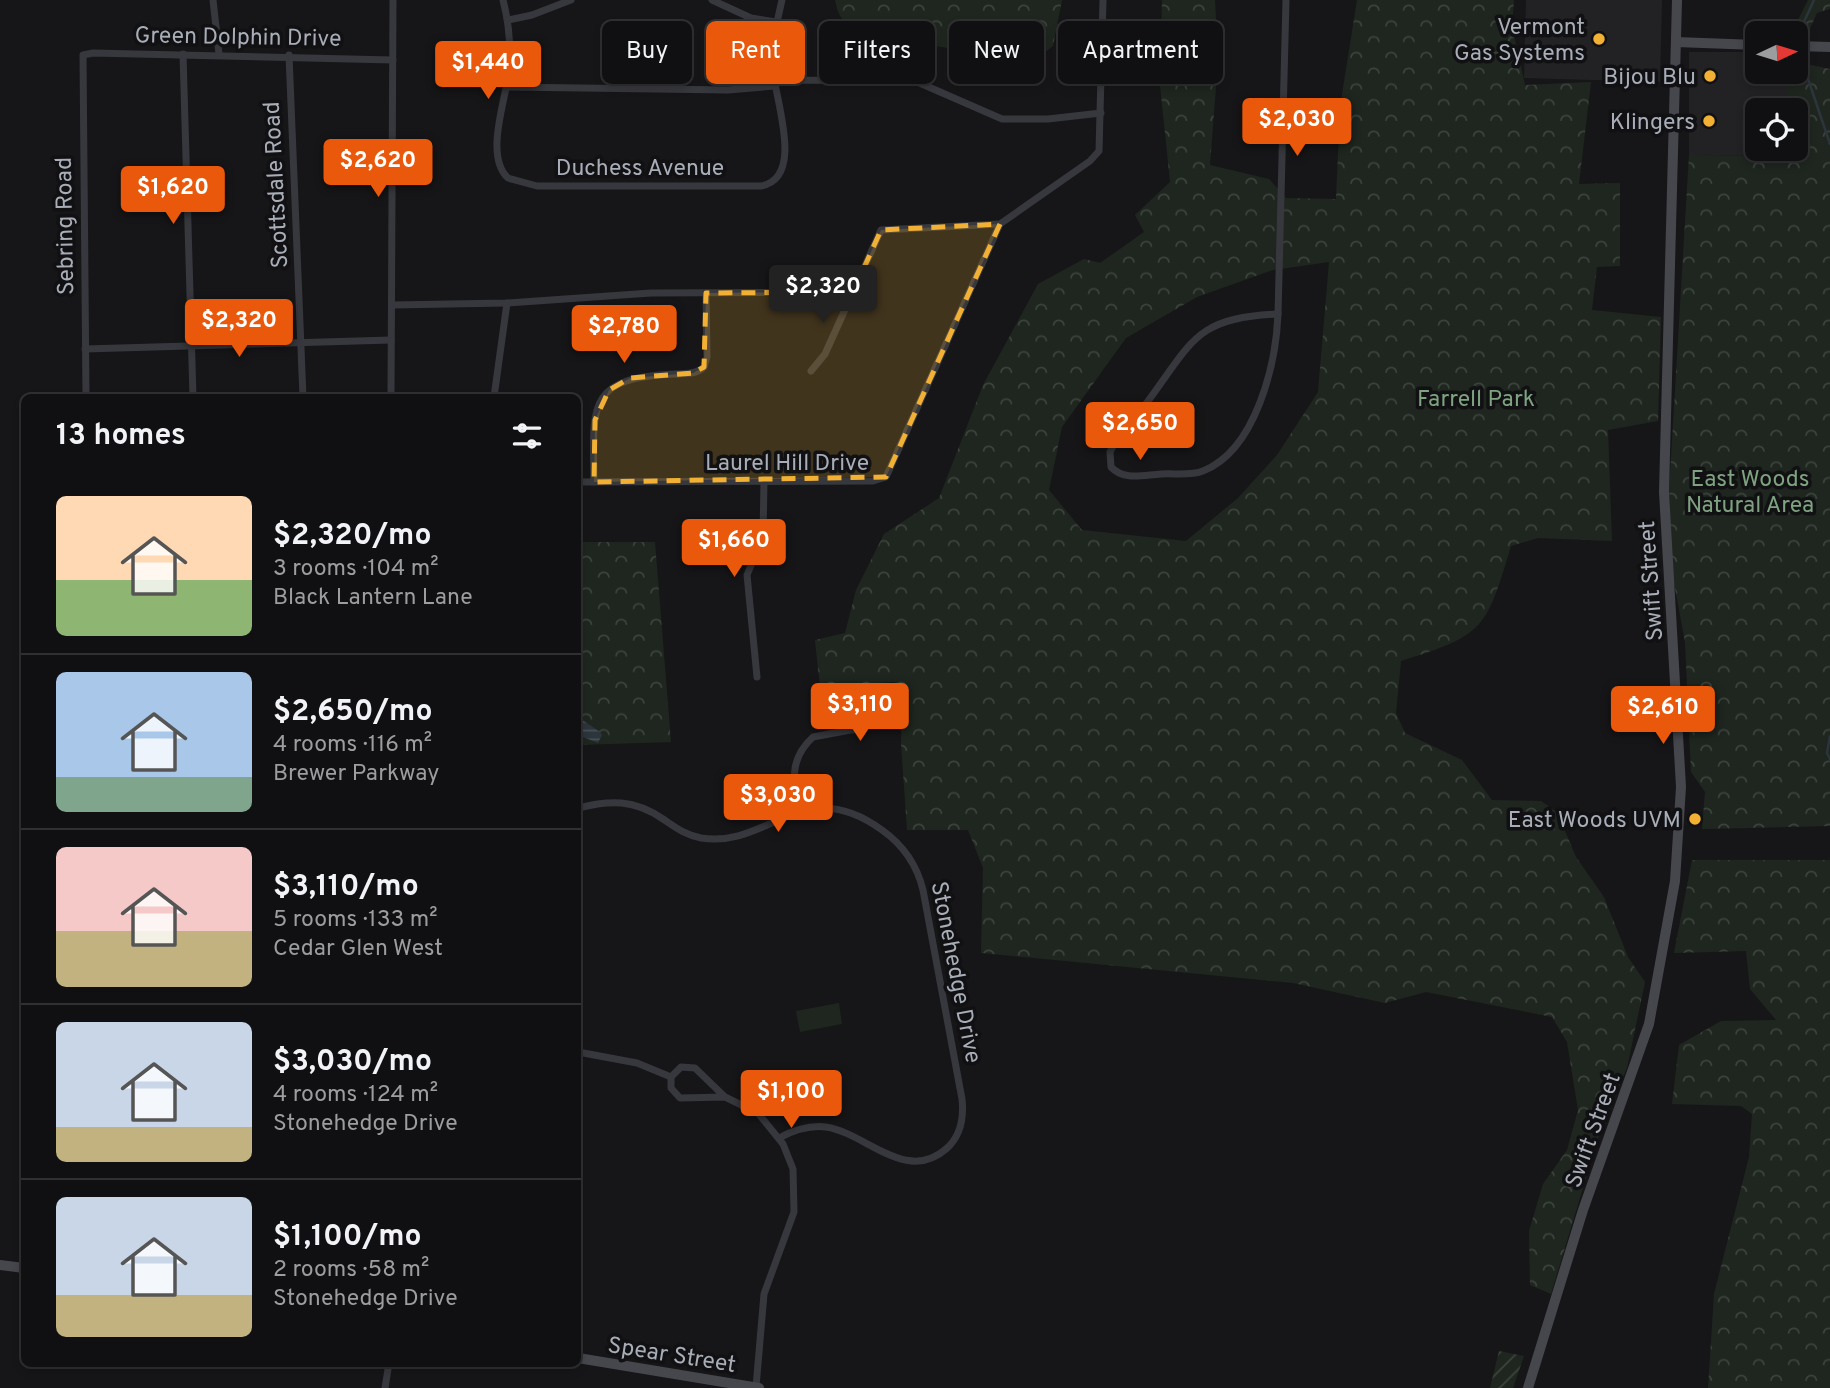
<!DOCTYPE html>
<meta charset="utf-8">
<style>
body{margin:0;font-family:Overpass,sans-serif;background:#1e1e20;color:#f1f3f6;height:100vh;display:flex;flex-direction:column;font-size:26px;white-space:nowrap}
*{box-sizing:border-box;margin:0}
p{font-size:23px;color:#9c9d9f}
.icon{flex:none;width:38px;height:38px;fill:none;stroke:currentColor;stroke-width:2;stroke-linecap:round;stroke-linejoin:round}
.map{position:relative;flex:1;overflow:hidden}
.drawer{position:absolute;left:21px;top:394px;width:560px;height:973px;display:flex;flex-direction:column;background:#101012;border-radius:10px;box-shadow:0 4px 10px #0003,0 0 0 2px #303032}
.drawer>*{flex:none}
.hud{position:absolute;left:602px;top:21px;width:665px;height:63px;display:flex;gap:14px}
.needle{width:46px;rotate:86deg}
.controls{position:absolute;left:1745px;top:21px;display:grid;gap:14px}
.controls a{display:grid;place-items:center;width:63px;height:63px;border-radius:10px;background:#101012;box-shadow:0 4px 10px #0003,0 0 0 2px #303032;font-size:35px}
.price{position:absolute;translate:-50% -60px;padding:0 16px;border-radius:7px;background:#ea580c;color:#fff;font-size:23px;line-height:46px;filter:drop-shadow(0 2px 4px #0008)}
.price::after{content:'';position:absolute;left:50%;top:42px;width:21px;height:16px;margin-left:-10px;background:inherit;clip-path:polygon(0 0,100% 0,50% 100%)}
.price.selected{background:#222;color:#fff}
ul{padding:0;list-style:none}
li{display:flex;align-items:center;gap:21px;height:175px;padding:0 35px}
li+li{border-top:2px solid #303032}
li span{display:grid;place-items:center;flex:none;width:196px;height:140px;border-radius:10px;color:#555}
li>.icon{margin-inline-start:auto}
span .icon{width:84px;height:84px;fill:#fffc;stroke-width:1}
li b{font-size:30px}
h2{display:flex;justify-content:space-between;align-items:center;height:84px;padding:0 35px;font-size:30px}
.tag{padding:0 24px;border-radius:10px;background:#101012;box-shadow:0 4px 10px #0003,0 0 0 2px #303032;font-size:24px;line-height:63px}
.tag.selected{background:#ea580c;color:#fff}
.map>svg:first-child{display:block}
.built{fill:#222225}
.grass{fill:#1e261f}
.forest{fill:url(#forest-crowns);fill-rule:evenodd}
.garden{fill:url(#garden-furrows)}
.water{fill:url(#water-rules)}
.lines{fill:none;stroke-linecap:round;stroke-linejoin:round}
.stream{stroke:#2c353c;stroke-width:2.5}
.street{stroke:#37383d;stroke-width:7}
.secondary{stroke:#45474d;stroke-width:10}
.marked{fill:#f2b134;fill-opacity:0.2;stroke:#f2b134;stroke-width:5;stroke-dasharray:14 9;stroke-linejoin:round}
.poi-dot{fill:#f2b134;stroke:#111113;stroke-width:2.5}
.labels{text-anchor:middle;stroke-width:7;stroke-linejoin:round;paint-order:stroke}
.poi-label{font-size:23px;fill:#a8adb8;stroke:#111113;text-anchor:end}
.street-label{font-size:23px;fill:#a8adb8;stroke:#111113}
.park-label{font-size:23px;fill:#7fa381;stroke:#111113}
</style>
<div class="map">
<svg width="1830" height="1388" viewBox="0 0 1830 1388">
<defs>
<pattern id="forest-crowns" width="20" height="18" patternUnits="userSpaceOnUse" patternTransform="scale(1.75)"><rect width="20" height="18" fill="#1e261f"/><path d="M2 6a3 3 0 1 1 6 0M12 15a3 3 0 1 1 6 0" fill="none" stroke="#3c433d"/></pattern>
<pattern id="garden-furrows" width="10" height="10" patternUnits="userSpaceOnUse" patternTransform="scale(1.75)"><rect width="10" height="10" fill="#1e261f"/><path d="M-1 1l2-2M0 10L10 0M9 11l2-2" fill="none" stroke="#3c433d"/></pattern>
<pattern id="water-rules" width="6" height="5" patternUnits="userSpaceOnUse" patternTransform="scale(1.75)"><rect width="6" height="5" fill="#2c353c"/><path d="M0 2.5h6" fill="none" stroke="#485056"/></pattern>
</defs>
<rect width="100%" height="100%" fill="#161618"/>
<g class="built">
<path d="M1526,0H1662L1660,82L1524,78Z"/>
<path d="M1689,52H1757V72H1788V110H1757V149H1787V156L1689,155Z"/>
</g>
<path class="grass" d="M839,1003L842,1024L800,1032L796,1011Z"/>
<g class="forest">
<path d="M835,0H1062L1053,46C1049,49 1045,53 1040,54C1011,62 873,38 847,23C839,18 837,9 835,0Z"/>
<path d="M1162,0H1215L1218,60L1210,165L1269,179L1286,198L1336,199L1340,107L1357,0H1514L1512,27L1525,85L1591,82L1579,184L1620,183V266L1597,267L1592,310L1661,317L1658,421L1608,430L1612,541L1538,538L1511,546C1486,629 1485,635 1401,661L1396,713L1405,733L1462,760L1492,800L1541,801L1557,812L1576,857L1604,897L1628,957L1645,982L1627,1068L1603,1122L1551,1294L1530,1285L1529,1231L1543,1184L1567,1150L1578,1110L1567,1042L1552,1017L1426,992L1385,1003L1293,983L981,953L983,868L968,830H907L901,743L902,702L895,682L820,687L815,640L845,633L856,590L884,534L939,498L983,385L1038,284L1084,259L1100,263L1144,232L1135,215L1170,182L1160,85ZM1329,262L1318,392L1277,455L1238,498L1186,541L1082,530L1049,490L1062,427L1126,338L1197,297L1273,270Z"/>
<path d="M1808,0H1830V9L1817,13L1808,33H1799V18Z"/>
<path d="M1796,62L1830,69V826L1702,829L1705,792L1691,772L1685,642L1672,572L1669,491L1689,155L1787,156V149H1796V110H1788V72H1796Z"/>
<path d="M578,542H655L671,742L578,745Z"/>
<path d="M1692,860H1830V1388H1708L1714,1294L1749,1157L1752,1114L1741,1106L1672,1104L1679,1045L1721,1021L1776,1020L1750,989L1746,951L1674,953Z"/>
</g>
<path class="garden" d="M1499,1351L1524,1356L1513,1388H1490Z"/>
<path class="water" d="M578,717L600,732L602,735L598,743L578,735Z"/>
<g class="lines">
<g class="stream">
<path d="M1802,33L1803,24L1814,0"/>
<path d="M1802,50V61L1830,144"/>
<path d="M1830,736L1827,753L1830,759"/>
</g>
<g class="street">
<path d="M213,0L219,54"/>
<path d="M503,0C509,23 511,47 509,71C506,99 484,156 508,178L537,186H761C806,178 774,97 773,69C772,45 776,24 782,0"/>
<path d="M712,0L751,18L776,22"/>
<path d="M508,20L532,15L571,0"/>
<path d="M183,54L193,397"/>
<path d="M289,55L303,397"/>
<path d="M774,80L915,81L1002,119H1048L1101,113"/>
<path d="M507,87L728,90L775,86"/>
<path d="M392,305L507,303L651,293L853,292"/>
<path d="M1278,314C1276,364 1256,450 1203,471C1190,476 1175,473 1161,474C1143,475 1124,481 1111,467L1110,452L1117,439C1129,425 1141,411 1151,397C1194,338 1198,318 1278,314Z"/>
<path d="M1278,314L1286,0"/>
<path d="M85,349L391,340"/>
<path d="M811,371L825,354L881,230L1000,224"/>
<path d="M86,397L83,55L93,53L393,60"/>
<path d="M391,397L393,0"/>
<path d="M494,397L507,303"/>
<path d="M578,482L873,481L886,477L1000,224L1090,161L1099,151L1103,0"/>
<path d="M594,482C593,406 586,378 674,374C685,373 696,375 704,367L707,357L706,293"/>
<path d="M757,677L747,575L763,537L764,481"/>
<path d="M578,808C610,800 634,799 663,819C675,827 685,835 701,838C769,849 803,772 882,830C903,845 917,865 923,890L962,1099C964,1118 961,1136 946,1149C906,1184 866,1133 826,1127C809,1125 794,1130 779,1138"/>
<path d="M801,811C793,783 788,760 813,737L861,728L865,727L869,719L865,713L854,715L853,730"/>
<path d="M578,1052L637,1063L671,1077"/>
<path d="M725,1097L680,1098L671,1088V1077L681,1067L695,1068L725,1097L758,1113L783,1144L793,1169L794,1212L764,1294L756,1387"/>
<path d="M385,1388L389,1363"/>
</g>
<g class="secondary">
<path d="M1676,42L1757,45"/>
<path d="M1796,46L1830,47"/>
<path d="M0,1265L24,1268"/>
<path d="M578,1358L759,1388"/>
<path d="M1528,1388L1583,1210L1649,1024L1675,881L1681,787L1664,492L1677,0"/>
</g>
</g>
<path class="marked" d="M1000,224L886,477L594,482L595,420L609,390L630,378L693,373L704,367L706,293L853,292L881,230Z"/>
<g class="poi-dot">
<circle cx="1599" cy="39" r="7"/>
<circle cx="1710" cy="76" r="7"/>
<circle cx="1709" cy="121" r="7"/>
<circle cx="1695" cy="819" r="7"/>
</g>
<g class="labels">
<g class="poi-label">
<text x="1585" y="34">Vermont<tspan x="1585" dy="26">Gas Systems</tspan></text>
<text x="1696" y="84">Bijou Blu</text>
<text x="1695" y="129">Klingers</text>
<text x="1681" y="827">East Woods UVM</text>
</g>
<g class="street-label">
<text transform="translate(238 36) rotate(1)" y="8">Green Dolphin Drive</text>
<text x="640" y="175">Duchess Avenue</text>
<text transform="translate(275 185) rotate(-93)" y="8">Scottsdale Road</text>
<text transform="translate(64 226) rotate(-91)" y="8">Sebring Road</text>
<text x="787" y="470">Laurel Hill Drive</text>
<text transform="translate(1650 581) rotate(-94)" y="8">Swift Street</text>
<text transform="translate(957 972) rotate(79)" y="8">Stonehedge Drive</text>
<text transform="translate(1592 1130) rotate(-70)" y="8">Swift Street</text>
<text transform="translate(672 1354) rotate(9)" y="8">Spear Street</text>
</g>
<g class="park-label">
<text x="1476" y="406">Farrell Park</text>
<text x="1750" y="486">East Woods<tspan x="1750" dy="26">Natural Area</tspan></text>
</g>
</g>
</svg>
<div class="controls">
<a><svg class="needle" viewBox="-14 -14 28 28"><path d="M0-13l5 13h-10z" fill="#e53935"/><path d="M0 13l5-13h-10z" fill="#9c9d9f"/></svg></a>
<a><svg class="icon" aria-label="locate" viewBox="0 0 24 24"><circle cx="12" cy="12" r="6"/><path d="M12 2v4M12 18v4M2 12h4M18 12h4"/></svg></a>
</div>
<b class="price" style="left:488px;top:101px">$1,440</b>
<b class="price" style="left:1297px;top:158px">$2,030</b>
<b class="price" style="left:378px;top:199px">$2,620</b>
<b class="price" style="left:173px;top:226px">$1,620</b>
<b class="price selected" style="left:823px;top:325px">$2,320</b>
<b class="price" style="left:239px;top:359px">$2,320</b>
<b class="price" style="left:624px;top:365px">$2,780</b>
<b class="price" style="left:1140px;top:462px">$2,650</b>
<b class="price" style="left:734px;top:579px">$1,660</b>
<b class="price" style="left:860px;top:743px">$3,110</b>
<b class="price" style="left:1663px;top:746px">$2,610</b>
<b class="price" style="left:778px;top:834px">$3,030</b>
<b class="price" style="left:791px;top:1130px">$1,100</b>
<div class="hud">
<a class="tag">Buy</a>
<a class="tag selected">Rent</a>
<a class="tag">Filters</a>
<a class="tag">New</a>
<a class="tag">Apartment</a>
</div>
<section class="drawer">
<h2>13 homes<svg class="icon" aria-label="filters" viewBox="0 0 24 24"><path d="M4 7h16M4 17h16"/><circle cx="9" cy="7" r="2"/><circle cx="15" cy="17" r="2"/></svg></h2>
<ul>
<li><span style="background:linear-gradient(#ffd9b3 60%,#8fb573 0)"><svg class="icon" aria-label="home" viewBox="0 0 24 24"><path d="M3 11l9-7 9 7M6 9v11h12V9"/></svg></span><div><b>$2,320/mo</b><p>3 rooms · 104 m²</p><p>Black Lantern Lane</p></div></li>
<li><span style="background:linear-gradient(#a9c7e8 75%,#7fa58c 0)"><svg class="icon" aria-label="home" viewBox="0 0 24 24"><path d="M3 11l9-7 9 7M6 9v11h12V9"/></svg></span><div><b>$2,650/mo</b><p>4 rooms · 116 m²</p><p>Brewer Parkway</p></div></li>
<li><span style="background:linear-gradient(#f6c9c9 60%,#c2b280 0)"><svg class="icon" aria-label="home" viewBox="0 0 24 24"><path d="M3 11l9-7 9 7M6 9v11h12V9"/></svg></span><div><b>$3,110/mo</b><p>5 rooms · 133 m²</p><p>Cedar Glen West</p></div></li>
<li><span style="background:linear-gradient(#c9d6e8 75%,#c2b280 0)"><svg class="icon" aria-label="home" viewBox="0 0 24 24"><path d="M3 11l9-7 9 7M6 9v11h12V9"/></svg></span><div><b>$3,030/mo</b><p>4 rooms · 124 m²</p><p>Stonehedge Drive</p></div></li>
<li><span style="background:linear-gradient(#c9d6e8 70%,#c2b280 0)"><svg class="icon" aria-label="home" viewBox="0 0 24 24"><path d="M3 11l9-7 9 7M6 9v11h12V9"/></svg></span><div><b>$1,100/mo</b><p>2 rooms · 58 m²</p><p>Stonehedge Drive</p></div></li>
</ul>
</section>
</div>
